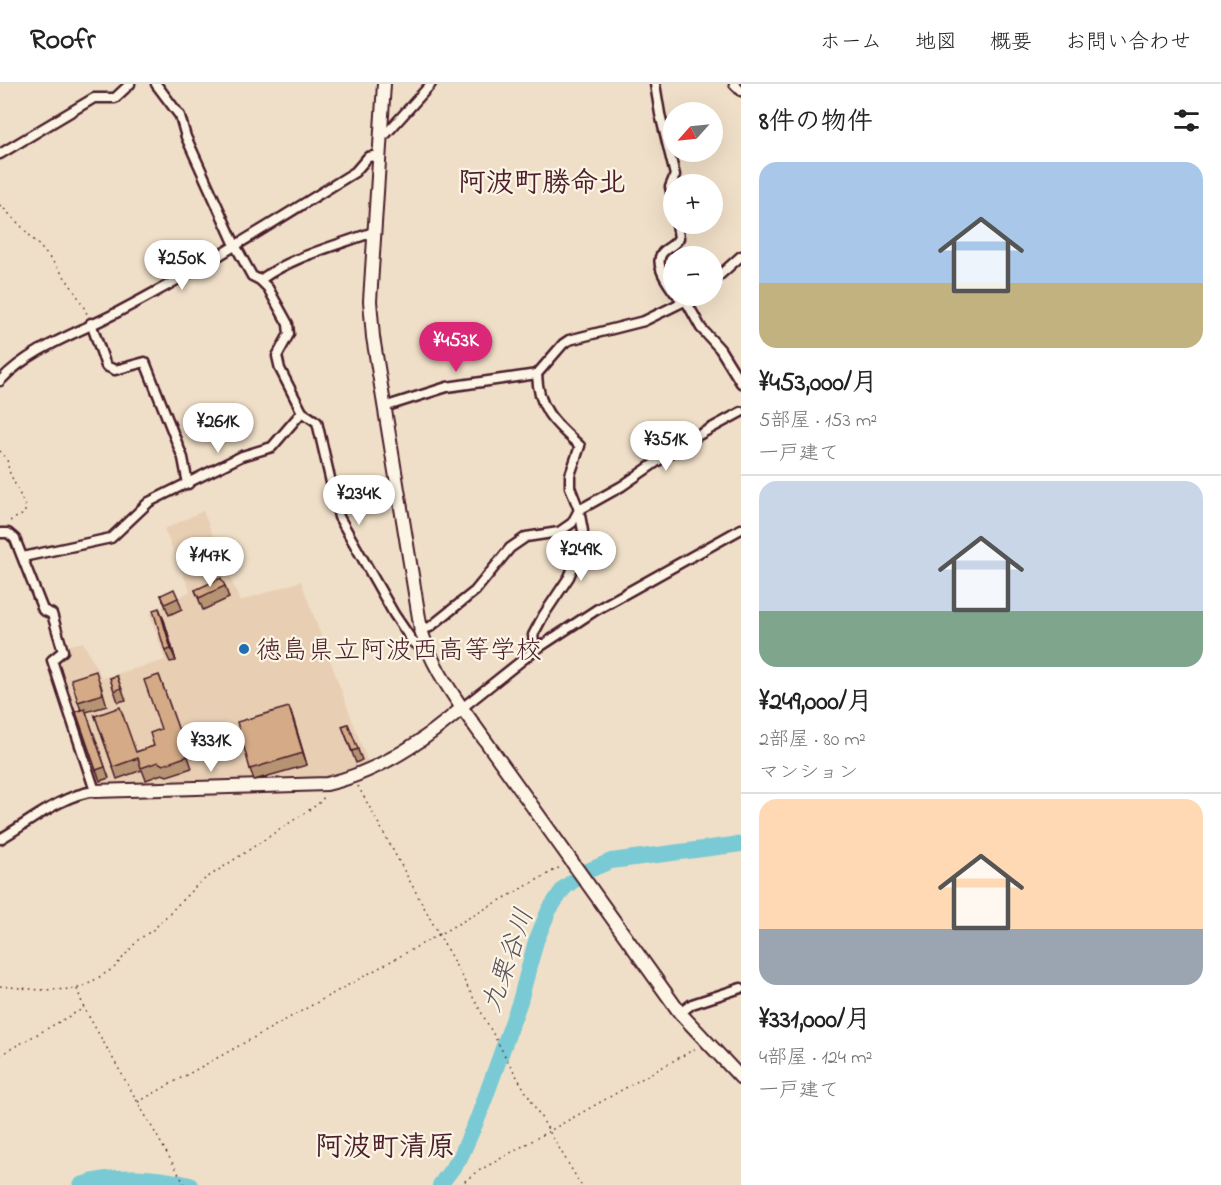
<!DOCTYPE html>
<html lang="ja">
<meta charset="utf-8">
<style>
body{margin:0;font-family:"Indie Flower","Klee One",sans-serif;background:#f6f6f6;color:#222;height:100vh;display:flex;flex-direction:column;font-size:22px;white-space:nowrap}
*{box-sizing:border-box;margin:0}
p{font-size:20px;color:#767676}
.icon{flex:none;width:33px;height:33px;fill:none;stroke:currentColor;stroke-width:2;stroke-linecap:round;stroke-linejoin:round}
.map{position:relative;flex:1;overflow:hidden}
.panel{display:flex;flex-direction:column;background:#fff;width:480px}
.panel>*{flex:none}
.needle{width:39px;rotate:243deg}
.buttons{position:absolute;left:663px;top:18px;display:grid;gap:12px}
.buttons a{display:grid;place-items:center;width:60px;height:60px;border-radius:50%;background:#fff;box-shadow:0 6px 24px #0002;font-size:30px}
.price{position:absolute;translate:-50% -51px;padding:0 14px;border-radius:21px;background:#fff;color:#222;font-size:20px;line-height:39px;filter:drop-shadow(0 2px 3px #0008)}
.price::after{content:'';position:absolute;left:50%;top:36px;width:18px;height:14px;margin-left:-9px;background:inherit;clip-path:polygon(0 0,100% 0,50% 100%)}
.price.on{background:#db2777;color:#fff}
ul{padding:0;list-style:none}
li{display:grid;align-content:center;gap:12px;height:318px;padding:0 18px}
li+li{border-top:2px solid #e0e0e0}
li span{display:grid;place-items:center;height:186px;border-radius:18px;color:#555}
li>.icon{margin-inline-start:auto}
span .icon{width:108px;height:108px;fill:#fffc;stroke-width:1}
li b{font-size:26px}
h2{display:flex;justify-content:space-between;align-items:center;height:72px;padding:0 18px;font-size:26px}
header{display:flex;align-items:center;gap:36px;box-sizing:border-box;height:84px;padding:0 30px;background:#fff;border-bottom:2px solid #e0e0e0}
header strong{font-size:28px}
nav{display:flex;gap:33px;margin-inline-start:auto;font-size:21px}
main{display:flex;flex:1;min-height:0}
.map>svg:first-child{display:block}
.built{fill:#e8cfb4}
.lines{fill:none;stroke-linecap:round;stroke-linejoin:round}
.river{stroke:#79cad4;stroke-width:16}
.street-casing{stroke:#4a1f2b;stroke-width:13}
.secondary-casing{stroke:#4a1f2b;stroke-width:16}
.path{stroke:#4a1f2b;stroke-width:1.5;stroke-dasharray:1.5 4.5;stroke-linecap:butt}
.street{stroke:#fcf5e5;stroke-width:8}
.secondary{stroke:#fcf5e5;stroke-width:12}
.wall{fill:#b69373;stroke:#4a1f2b;stroke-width:1.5}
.shaded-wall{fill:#94785e;stroke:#4a1f2b;stroke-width:1.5}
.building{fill:#d4ab86;stroke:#4a1f2b;stroke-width:1.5}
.poi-dot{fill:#1f6fb2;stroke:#fcf5e5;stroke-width:2}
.labels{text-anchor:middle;stroke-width:4.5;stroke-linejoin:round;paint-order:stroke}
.poi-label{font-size:26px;fill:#4a1f2b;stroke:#fcf5e5;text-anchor:start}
.water-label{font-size:27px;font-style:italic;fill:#58525e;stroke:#fcf5e5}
.quarter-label{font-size:28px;font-weight:bold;fill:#4a1f2b;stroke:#fcf5e5}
</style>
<header>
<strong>Roofr</strong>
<nav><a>ホーム</a><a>地図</a><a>概要</a><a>お問い合わせ</a></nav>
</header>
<main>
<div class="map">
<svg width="741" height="1101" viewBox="0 0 741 1101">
<rect width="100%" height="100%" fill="#f0dfc8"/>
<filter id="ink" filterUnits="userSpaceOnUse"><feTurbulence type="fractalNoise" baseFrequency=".0167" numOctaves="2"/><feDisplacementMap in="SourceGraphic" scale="12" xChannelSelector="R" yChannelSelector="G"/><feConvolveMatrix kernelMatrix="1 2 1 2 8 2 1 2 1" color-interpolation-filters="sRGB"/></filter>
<g filter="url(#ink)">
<path class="built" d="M203,427L240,517L301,497L368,679L349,690L320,695L97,705L56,577L65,562L83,558L102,594L165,576L150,530L190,507L164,445Z"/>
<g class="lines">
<g class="river">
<path d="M81,1101C113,1089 158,1093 190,1101"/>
<path d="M440,1101L460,1074L479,1031L520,917L536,857L549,826L564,804L585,788L611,777L741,760"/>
</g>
<defs>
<g id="street">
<path d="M156,0L180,32L186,53L235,161L252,192L260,196L268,204L288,240L289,250L277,272L280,285L302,328L317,338L339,433L394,530L413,558L427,567"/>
<path d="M655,0L660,30L675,91L670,103L674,121"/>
<path d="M734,0L741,7"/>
<path d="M380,51L386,50L431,0"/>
<path d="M0,70L94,14H115L130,0"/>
<path d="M260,196C293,172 336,162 373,148"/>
<path d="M712,198L741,172"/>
<path d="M674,208C667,198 652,178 664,167C670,162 675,161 679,154L677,140"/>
<path d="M678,212L686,217L701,244L720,265L741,299"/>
<path d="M91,239L106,282L115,286L145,278L183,374L188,400"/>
<path d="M0,297C30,264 80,248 118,228C199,186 277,136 355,88L368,73L379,71"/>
<path d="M384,323L447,303L537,290L563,260L569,256L644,237L695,212"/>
<path d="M0,449H8L15,455L43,526L52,530L63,567L52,576L95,707C61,711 30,738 0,755"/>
<path d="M23,473L111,454L149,418L242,372L272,363L302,328"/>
<path d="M421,546L430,543L475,507L510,464L526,453L559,448L572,439L579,426L622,402L684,359L741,328"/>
<path d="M535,566L533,551L543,532L569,493L579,469L583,447L579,426L570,403V391L580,362C556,340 538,326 537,290"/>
<path d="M462,624L535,566L596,526L741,445"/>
<path d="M680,929L692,920L741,904"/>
</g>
<g id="secondary">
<path d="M384,0L370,217L373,253L421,546C430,576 445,599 462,624L665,908L680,929L741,994"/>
<path d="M95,707L327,700C378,688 423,658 462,624"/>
</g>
</defs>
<use href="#street" class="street-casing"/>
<use href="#secondary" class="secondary-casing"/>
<g class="path">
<path d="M0,121C29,149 71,194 87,230"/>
<path d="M0,367L7,375L9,387L26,424L24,430L11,436L10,439"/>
<path d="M358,702L510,981L581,1101"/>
<path d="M0,902L41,906L76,905L88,900L114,884L138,856L154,845L199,799L318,720L325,712"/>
<path d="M77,905L84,924L185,1101"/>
<path d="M0,971L84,924"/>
<path d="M138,1018L562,782"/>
<path d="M460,1101L475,1089L698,963"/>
</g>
<use href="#street" class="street"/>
<use href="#secondary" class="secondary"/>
</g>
<g class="wall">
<path d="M225,502L229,514L203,526L195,506Z"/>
<path d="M161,511L178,514L182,525L169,531Z"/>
<path d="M164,536L176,577L170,578L165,567Z"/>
<path d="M159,591L192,684L167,692L162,690L146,696L142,686L117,695L95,632L136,668L154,662L161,645Z"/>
<path d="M117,592L126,616L118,618L110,594Z"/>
<path d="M100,598L107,622L86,628L109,694L100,697L76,628L81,626L78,618Z"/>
<path d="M293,634L307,681L254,696L250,685Z"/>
<path d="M348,640L362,676L356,679L342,642Z"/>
</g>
<g class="shaded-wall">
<path d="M159,524L164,536L176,577L171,565Z"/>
<path d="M289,623L293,634L307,681L303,669Z"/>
</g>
<g class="building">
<path d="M221,494L225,502L199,514L195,506Z"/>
<path d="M174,505L178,514L165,520L161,511Z"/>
<path d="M159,524L171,565L165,567L153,526Z"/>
<path d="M96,587L103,610L78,618L71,595Z"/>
<path d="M159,591L188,672L163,681L158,678L141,684L138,674L113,683L95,632L120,623L136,668L154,662L150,649L161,645L144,596Z"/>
<path d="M117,592L121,604L114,607L110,594Z"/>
<path d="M289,623L303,669L250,685L237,638Z"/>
<path d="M85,625L105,683L96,686L76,628Z"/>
<path d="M348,640L358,665L352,667L342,642Z"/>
</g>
</g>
<circle class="poi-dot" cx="244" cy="565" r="6"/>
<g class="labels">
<g class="poi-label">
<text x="256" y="574">徳島県立阿波西高等学校</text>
</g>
<g class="water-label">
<text transform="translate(507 876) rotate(-71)" y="9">九栗谷川</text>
</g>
<g class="quarter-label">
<text x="542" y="107">阿波町勝命北</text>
<text x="385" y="1071">阿波町清原</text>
</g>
</g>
</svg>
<div class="buttons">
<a><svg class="needle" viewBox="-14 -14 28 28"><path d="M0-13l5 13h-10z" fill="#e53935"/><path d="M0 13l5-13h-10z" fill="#767676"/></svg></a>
<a>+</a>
<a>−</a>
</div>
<b class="price" style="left:182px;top:207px">¥250K</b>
<b class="price on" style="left:456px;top:289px">¥453K</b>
<b class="price" style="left:218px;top:370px">¥261K</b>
<b class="price" style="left:666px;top:388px">¥351K</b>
<b class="price" style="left:359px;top:442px">¥234K</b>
<b class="price" style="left:581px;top:498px">¥249K</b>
<b class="price" style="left:210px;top:504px">¥147K</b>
<b class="price" style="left:211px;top:689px">¥331K</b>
</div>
<section class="panel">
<h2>8件の物件<svg class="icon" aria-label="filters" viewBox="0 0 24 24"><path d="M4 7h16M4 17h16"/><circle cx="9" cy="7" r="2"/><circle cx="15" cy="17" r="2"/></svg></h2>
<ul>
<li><span style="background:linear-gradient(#a9c7e8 65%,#c2b280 0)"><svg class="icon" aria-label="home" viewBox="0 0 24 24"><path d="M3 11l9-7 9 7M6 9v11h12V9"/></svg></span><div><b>¥453,000/月</b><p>5部屋 · 153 m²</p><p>一戸建て</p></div></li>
<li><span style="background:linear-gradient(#c9d6e8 70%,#7fa58c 0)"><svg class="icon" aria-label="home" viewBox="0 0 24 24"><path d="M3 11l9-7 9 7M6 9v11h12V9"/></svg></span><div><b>¥249,000/月</b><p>2部屋 · 80 m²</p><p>マンション</p></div></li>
<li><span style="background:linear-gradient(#ffd9b3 70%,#9aa5b1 0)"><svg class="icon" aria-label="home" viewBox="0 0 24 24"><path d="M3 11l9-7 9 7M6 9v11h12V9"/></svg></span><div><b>¥331,000/月</b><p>4部屋 · 124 m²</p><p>一戸建て</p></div></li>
</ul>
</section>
</main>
